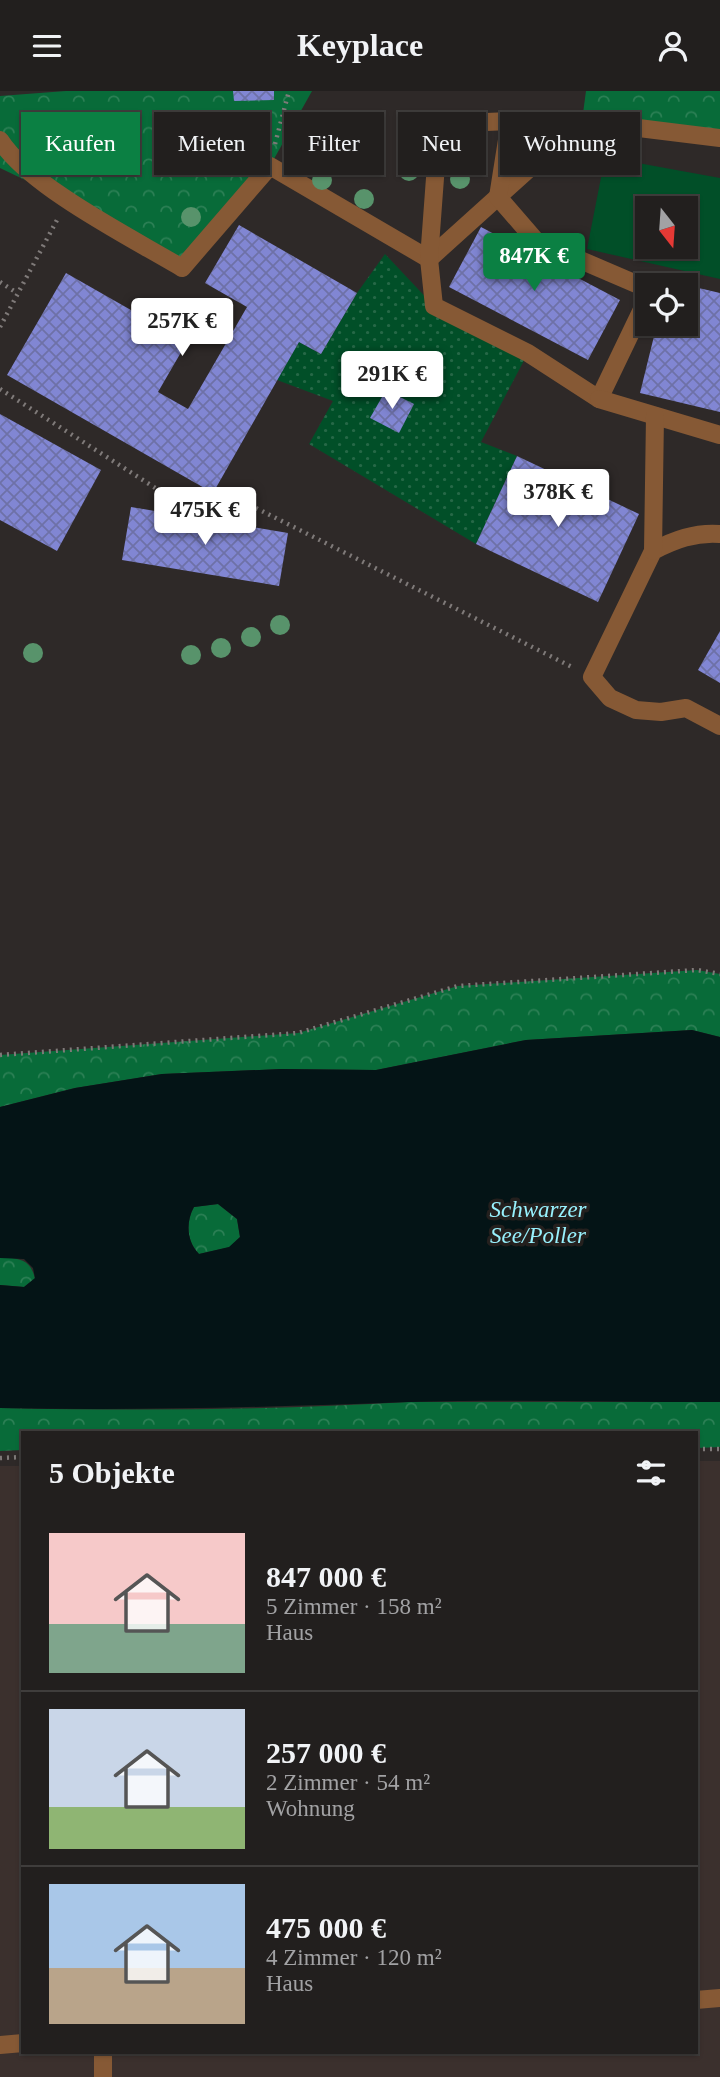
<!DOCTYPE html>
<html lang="de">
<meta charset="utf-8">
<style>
body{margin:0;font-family:Georgia,serif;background:#2e2c2b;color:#f1f3f6;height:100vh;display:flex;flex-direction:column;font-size:26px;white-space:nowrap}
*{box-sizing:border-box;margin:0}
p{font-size:23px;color:#a2a2a4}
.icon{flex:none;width:38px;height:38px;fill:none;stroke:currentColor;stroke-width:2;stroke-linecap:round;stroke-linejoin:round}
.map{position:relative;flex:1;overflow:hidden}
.side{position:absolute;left:21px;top:1340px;width:677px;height:623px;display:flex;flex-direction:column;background:#221f1e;border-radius:0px;box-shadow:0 2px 5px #0004,0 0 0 2px #3f3d3c}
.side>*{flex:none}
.banner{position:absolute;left:21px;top:21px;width:679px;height:63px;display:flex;gap:14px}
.needle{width:46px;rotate:163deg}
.fabs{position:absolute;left:635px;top:105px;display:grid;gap:14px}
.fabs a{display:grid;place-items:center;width:63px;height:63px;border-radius:0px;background:#221f1e;box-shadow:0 2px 5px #0004,0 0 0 2px #3f3d3c;font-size:35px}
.price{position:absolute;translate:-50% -60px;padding:0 16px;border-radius:7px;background:#fff;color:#222;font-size:23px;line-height:46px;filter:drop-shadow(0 2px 4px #0008)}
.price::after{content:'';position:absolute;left:50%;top:42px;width:21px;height:16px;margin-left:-10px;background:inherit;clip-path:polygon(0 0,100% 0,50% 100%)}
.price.current{background:#0b8043;color:#fff}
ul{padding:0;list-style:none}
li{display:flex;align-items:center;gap:21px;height:175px;padding:0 28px}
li+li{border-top:2px solid #3f3d3c}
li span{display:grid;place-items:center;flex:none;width:196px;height:140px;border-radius:0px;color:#555}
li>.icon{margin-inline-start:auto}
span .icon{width:84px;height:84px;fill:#fffc;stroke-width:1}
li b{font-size:30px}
h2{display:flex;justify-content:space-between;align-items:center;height:84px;padding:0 28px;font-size:30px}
.tag{padding:0 24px;border-radius:0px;background:#221f1e;box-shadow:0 2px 5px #0004,0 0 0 2px #3f3d3c;font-size:24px;line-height:63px}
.tag.current{background:#0b8043;color:#fff}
header{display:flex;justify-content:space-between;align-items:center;height:91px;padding:0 28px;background:#221f1e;font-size:32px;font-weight:700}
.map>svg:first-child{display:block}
.built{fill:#3b302d}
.green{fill:url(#green-dots)}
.forest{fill:url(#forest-crowns)}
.pitch{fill:#014f28;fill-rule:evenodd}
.water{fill:#041416;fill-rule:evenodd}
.building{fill:url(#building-cross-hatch)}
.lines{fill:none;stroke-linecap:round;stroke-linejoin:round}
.path{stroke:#7f7a79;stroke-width:4.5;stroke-dasharray:2 5;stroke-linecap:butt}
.minor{stroke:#865935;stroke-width:18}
.tree{fill:#58936b}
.labels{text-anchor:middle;stroke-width:7;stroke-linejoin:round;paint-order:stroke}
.water-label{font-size:23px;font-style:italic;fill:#98f1fd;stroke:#24201e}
</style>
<header><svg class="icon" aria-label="menu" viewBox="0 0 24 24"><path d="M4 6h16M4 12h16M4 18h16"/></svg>Keyplace<svg class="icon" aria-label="person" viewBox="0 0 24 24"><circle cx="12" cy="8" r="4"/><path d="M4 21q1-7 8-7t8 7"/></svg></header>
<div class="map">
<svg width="720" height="1986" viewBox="0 0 720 1986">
<defs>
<pattern id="green-dots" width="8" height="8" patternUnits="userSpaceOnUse" patternTransform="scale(1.75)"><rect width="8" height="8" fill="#014f28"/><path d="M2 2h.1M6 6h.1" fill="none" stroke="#266847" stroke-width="1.8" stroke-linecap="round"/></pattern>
<pattern id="forest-crowns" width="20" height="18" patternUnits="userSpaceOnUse" patternTransform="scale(1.75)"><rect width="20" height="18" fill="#086b39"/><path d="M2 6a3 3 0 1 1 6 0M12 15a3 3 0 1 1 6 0" fill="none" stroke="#2c8055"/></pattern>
<pattern id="building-cross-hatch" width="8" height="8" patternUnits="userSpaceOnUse" patternTransform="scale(1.75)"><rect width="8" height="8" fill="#8186d3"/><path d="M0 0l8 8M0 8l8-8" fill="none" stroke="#6e71a7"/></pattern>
</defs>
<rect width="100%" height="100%" fill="#2e2928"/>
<path class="built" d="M696,1370H720V1986H0V1375H23V1962H696Z"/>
<path class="green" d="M385,163L434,215L528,262L481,351L517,365L476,453L309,353L333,310L277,289L299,251L321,263L357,202Z"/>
<g class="forest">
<path d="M66,0H312L270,75L182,177L67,109L0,77V5Z"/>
<path d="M586,0H720V47L582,30Z"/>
<path d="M697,879L720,883V946L692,939L526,949L376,979L281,978L162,983L75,997L0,1016V964L298,942L458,895Z"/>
<path d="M218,1113L237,1128L240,1146L230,1156L199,1163C186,1150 186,1130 194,1116Z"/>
<path d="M5,1166C22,1168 31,1170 35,1188L24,1196L0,1194V1167Z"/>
<path d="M409,1311H720V1356L697,1357L696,1342H23V1359L0,1360V1317C137,1320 273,1319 409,1311Z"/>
</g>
<path class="pitch" d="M605,66L720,87V188L587,158ZM648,117H686V156H648Z"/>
<path class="water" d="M692,939L720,946V1311C616,1311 511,1308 408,1311C271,1316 136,1320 0,1317V1194L24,1196L35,1187L33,1177L24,1168L0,1167V1016L75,997L162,983L281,978L376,979L526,949ZM218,1113L237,1128L240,1146L229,1156L199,1163C186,1150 186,1130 194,1116Z"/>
<g class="building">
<path d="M233,0H274V9L234,10Z"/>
<path d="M239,134L357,202L321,263L299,251L213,402L7,284L66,182L187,251L158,301L188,318L247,216L205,192Z"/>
<path d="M481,136L620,209L588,269L449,196Z"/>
<path d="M686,194L720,202V321L640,302L657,233H686Z"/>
<path d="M386,299L414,313L399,342L370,327Z"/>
<path d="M0,323L101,379L57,460L0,429Z"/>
<path d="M517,365L639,423L598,511L476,453Z"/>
<path d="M131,416L288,442L279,495L122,469Z"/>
<path d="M720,540V592L698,579Z"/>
</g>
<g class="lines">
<g class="path">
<path d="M275,53L289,0"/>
<path d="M0,191L17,202"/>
<path d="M0,236L57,129"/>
<path d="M0,298L157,398L254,416L572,576"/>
<path d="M0,964L298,942L458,895L697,879L720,883"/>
<path d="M696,1358H720"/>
<path d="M0,1367L23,1366"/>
</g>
<g class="minor">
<path d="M0,49C30,96 132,147 182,177L270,75L429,168"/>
<path d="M429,168L582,30L720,47"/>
<path d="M648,198L536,150L498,106L510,30L439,33L429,168L434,215L528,262L599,308L648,206"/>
<path d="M599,308L720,344"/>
<path d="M720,443C695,441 674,449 653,460L592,586L610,607L636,619L661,621L686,617L720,635"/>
<path d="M653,460L655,325"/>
<path d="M696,1909L720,1907"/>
<path d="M0,1954L23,1952"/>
<path d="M103,1962V1986"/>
</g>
</g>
<g class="tree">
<circle cx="238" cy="74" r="10"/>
<circle cx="409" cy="80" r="10"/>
<circle cx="460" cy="88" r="10"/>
<circle cx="322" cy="89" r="10"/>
<circle cx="364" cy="108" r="10"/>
<circle cx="191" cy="126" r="10"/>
<circle cx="280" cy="534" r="10"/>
<circle cx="251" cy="546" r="10"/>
<circle cx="221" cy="557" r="10"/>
<circle cx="33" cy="562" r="10"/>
<circle cx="191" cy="564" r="10"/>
</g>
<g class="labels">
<g class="water-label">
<text x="538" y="1126">Schwarzer<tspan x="538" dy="26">See/Poller</tspan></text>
</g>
</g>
</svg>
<div class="fabs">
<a><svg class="needle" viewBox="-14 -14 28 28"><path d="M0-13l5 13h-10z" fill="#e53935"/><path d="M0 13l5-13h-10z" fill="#a2a2a4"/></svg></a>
<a><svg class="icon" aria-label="locate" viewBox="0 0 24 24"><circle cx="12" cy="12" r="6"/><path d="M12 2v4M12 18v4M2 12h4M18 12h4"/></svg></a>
</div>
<b class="price current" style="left:534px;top:202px">847K €</b>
<b class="price" style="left:182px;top:267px">257K €</b>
<b class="price" style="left:392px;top:320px">291K €</b>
<b class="price" style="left:558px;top:438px">378K €</b>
<b class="price" style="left:205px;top:456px">475K €</b>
<div class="banner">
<a class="tag current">Kaufen</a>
<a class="tag">Mieten</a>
<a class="tag">Filter</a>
<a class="tag">Neu</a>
<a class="tag">Wohnung</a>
</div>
<section class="side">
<h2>5 Objekte<svg class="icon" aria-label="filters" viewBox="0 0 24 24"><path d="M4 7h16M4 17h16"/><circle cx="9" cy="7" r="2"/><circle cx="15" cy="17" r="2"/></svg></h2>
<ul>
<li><span style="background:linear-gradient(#f6c9c9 65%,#7fa58c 0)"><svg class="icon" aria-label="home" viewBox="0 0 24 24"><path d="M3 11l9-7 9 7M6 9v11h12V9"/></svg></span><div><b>847 000 €</b><p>5 Zimmer · 158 m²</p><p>Haus</p></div></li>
<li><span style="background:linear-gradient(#c9d6e8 70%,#8fb573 0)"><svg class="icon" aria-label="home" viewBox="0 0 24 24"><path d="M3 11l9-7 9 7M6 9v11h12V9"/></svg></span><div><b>257 000 €</b><p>2 Zimmer · 54 m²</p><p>Wohnung</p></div></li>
<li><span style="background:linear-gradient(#a9c7e8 60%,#b9a48a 0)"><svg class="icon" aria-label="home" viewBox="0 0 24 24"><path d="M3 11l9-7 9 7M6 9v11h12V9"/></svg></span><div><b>475 000 €</b><p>4 Zimmer · 120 m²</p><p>Haus</p></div></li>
</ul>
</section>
</div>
